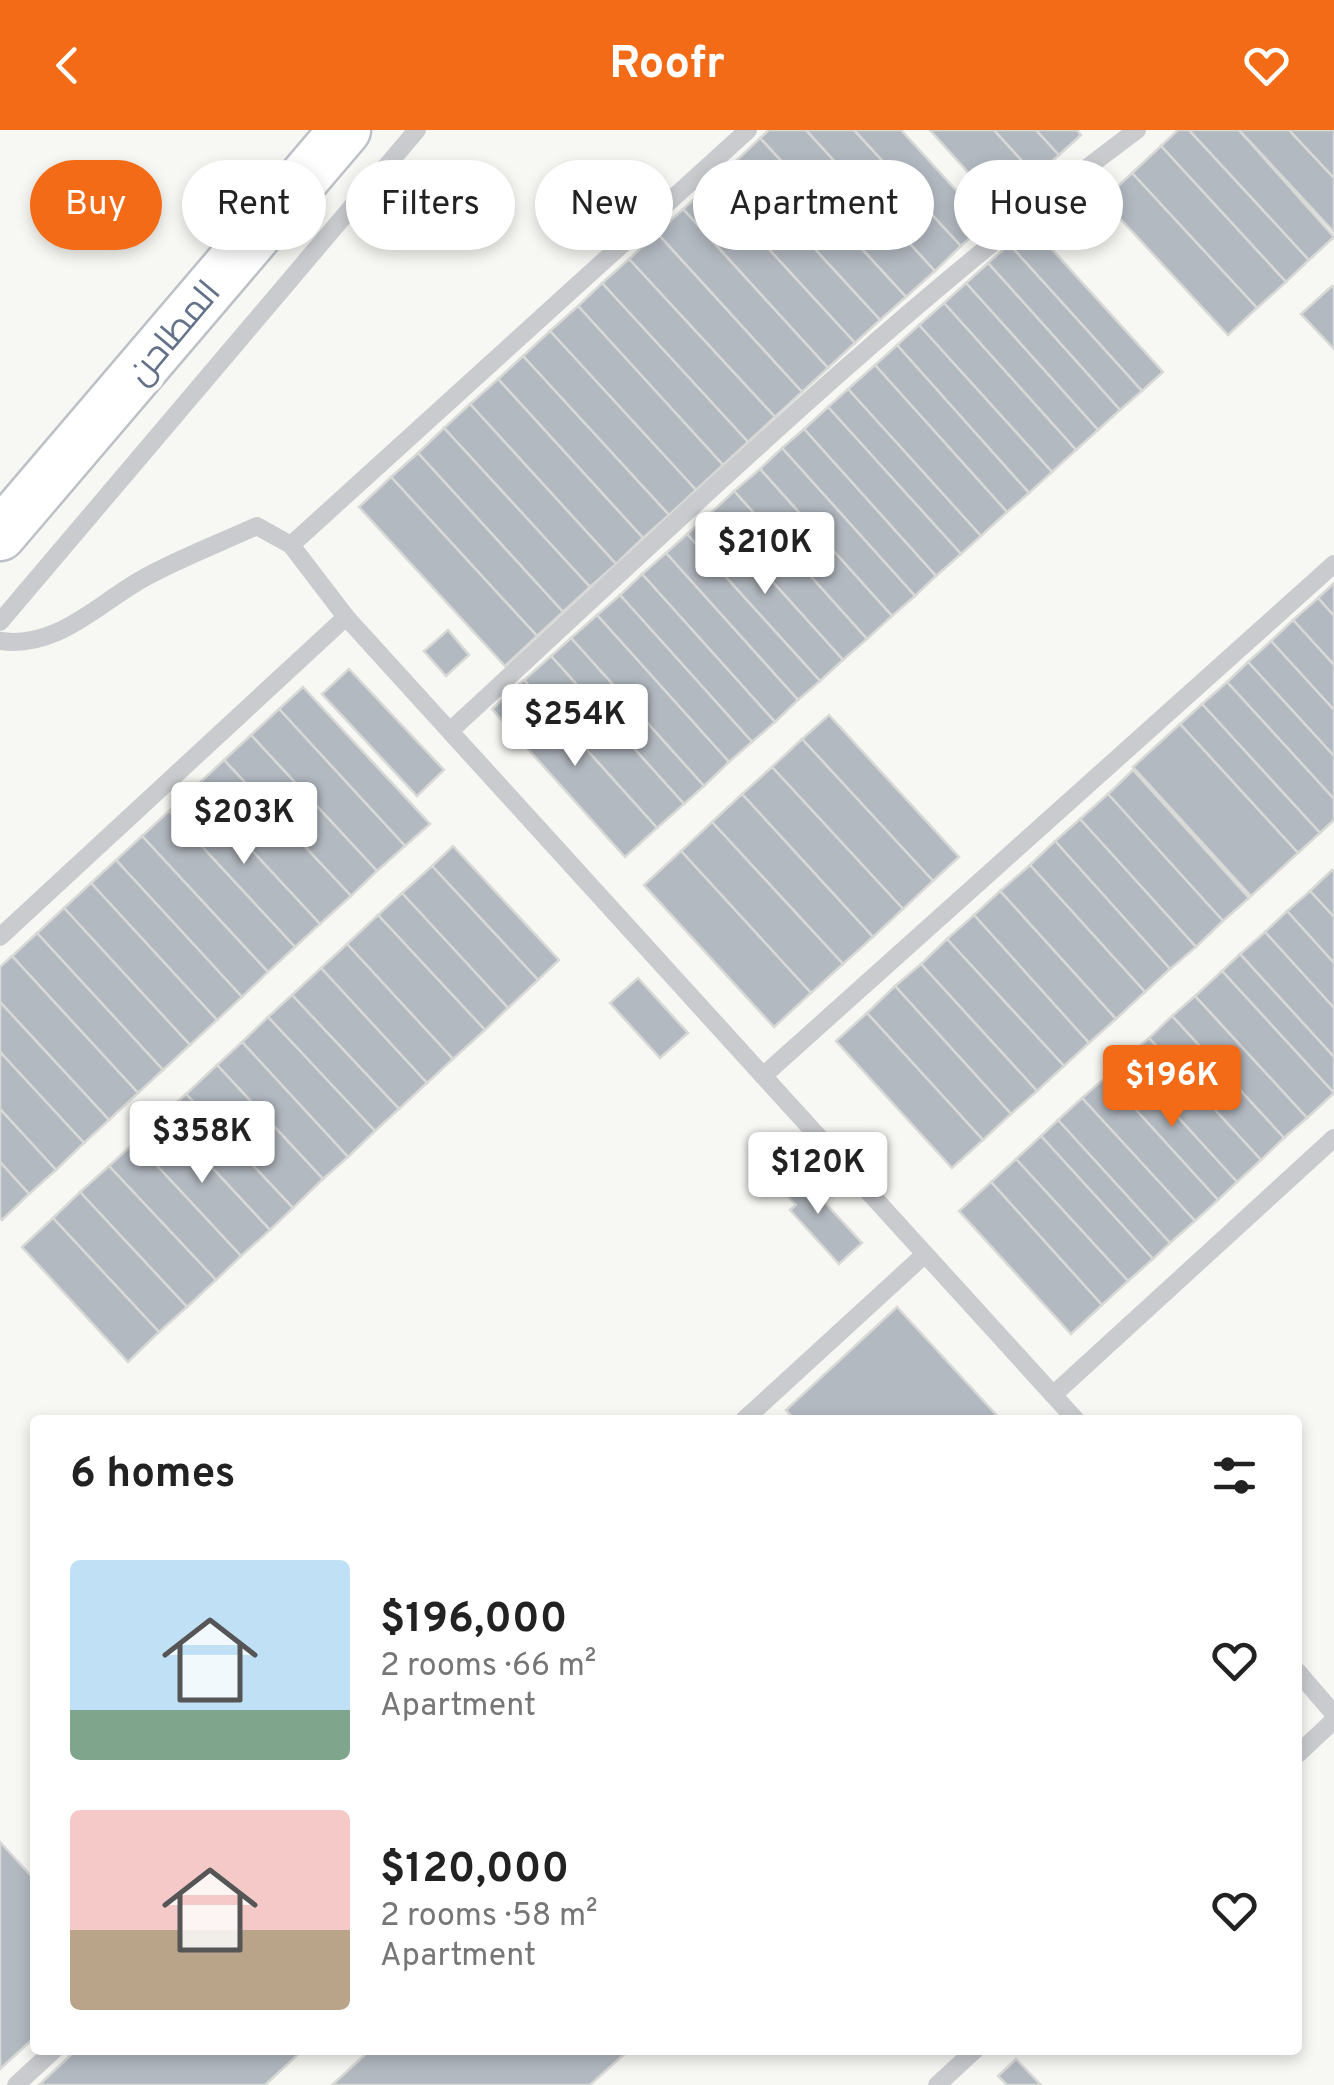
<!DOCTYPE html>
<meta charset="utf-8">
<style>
body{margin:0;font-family:Overpass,Cairo,sans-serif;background:#f6f6f6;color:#222;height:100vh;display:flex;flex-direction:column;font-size:38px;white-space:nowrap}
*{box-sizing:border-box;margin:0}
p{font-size:32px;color:#767676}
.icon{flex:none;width:55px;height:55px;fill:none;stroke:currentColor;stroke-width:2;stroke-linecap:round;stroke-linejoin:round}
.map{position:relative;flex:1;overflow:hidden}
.side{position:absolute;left:30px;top:1285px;width:1272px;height:640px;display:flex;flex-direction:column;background:#fff;border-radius:10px;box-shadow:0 5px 15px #0003}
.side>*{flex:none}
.banner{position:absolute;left:30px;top:30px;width:1275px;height:90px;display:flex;gap:20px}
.price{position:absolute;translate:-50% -85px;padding:0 22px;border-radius:10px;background:#fff;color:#222;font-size:32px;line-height:65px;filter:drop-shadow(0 2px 5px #0008)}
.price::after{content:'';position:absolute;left:50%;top:60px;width:30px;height:22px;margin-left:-15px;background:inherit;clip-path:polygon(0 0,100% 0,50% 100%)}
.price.on{background:#f46b17;color:#fff}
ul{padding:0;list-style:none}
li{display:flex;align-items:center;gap:30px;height:250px;padding:0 40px}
li span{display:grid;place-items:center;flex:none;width:280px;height:200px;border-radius:10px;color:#555}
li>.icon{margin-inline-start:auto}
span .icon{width:120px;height:120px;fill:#fffc;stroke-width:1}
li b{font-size:42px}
h2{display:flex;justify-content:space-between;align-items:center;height:120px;padding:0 40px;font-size:42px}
.tag{padding:0 35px;border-radius:45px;background:#fff;box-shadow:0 5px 15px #0003;font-size:35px;line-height:90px}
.tag.on{background:#f46b17;color:#fff}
header{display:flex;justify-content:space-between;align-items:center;height:130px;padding:0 40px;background:#f46b17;color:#fff;font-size:45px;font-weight:700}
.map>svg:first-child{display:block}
.building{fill:#b3b9c1;stroke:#d8d9d6;stroke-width:2.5}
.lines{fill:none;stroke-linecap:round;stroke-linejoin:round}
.secondary-casing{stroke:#bdc0c6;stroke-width:55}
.lane{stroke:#c9cbcf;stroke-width:18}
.secondary{stroke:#fff;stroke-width:50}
.labels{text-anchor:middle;stroke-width:10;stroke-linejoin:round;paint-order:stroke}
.street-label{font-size:35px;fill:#637288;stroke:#fff}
</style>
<header><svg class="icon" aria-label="back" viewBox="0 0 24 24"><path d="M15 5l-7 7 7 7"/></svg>Roofr<svg class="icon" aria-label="heart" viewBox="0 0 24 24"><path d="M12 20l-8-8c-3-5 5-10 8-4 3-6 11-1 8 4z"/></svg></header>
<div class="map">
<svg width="1334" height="1955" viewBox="0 0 1334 1955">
<rect width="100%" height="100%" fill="#f7f7f3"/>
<g class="building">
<path d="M769,0H806L935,141L906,167L760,8Z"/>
<path d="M806,0H854L961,116L935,141Z"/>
<path d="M854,0H901L986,93L961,116Z"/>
<path d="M930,0H994L1036,46L1000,78Z"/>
<path d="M994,0H1036L1059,25L1036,46Z"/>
<path d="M1036,0H1077L1081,5L1059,25Z"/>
<path d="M1178,0H1189L1309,130L1286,152L1161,16Z"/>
<path d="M1189,0H1239L1334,107L1309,130Z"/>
<path d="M1239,0H1289L1334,48V102Z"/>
<path d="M1289,0H1334V48Z"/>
<path d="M760,8L906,167L880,190L735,32Z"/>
<path d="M1161,16L1286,152L1257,178L1132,43Z"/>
<path d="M735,32L880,190L855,213L710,55Z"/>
<path d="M1132,43L1257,178L1228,205L1103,70Z"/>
<path d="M710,55L855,213L828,238L683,79Z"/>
<path d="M683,79L828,238L802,262L657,103Z"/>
<path d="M1030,95L1163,242L1142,261L1009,114Z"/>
<path d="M657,103L802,262L775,287L629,129Z"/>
<path d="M1009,114L1142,261L1120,280L988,133Z"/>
<path d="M629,129L775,287L748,312L602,153Z"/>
<path d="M988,133L1120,280L1098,300L966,153Z"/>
<path d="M602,153L748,312L723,335L578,176Z"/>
<path d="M966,153L1098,300L1076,320L944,173Z"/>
<path d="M1332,156L1334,158V219L1301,184Z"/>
<path d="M944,173L1076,320L1052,342L919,195Z"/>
<path d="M578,176L723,335L696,360L550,201Z"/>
<path d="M919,195L1052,342L1029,363L897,215Z"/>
<path d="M550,201L696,360L669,385L523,226Z"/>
<path d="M897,215L1029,363L1007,382L875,235Z"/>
<path d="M523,226L669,385L643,408L498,249Z"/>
<path d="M875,235L1007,382L981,406L848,259Z"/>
<path d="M498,249L643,408L616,434L470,274Z"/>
<path d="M848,259L981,406L961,424L828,277Z"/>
<path d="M470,274L616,434L590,457L444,298Z"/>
<path d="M828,277L961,424L936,446L804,299Z"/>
<path d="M444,298L590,457L563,482L418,323Z"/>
<path d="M804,299L936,446L915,466L782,318Z"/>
<path d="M782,318L915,466L892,486L760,339Z"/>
<path d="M418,323L563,482L537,506L391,347Z"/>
<path d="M760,339L892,486L867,509L734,361Z"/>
<path d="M391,347L537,506L505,536L359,377Z"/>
<path d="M734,361L867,509L843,530L711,383Z"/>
<path d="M711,383L843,530L820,551L687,404Z"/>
<path d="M687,404L820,551L798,570L666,423Z"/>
<path d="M666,423L798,570L775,592L642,444Z"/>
<path d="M642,444L775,592L752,612L620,465Z"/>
<path d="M1334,453V486L1318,468Z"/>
<path d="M620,465L752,612L729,632L597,485Z"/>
<path d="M1318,468L1334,486V535L1293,490Z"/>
<path d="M597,485L729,632L704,656L571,508Z"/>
<path d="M1293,490L1334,535V580L1271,511Z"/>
<path d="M448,500L469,525L446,546L424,521Z"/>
<path d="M571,508L704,656L684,674L551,526Z"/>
<path d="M1271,511L1334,580V626L1248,532Z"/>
<path d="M551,526L684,674L657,698L524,550Z"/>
<path d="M1248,532L1334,626V669L1227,552Z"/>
<path d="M349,539L444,640L417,666L322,564Z"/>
<path d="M524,550L657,698L625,727L492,579Z"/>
<path d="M1227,552L1334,669V690L1320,703L1202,574Z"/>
<path d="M303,557L430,694L405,716L279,579Z"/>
<path d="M1202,574L1320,703L1298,723L1180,594Z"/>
<path d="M279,579L405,716L377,741L251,605Z"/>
<path d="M829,585L959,727L933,751L802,609Z"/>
<path d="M1180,594L1298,723L1251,766L1133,637Z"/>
<path d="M251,605L377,741L351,766L224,630Z"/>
<path d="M802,609L933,751L903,779L772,637Z"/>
<path d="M224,630L351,766L320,794L194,658Z"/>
<path d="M772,637L903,779L873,807L742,664Z"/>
<path d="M1133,640L1249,768L1223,791L1108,664Z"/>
<path d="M194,658L320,794L295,817L169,681Z"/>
<path d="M742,664L873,807L843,834L712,692Z"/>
<path d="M1108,664L1223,791L1196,817L1080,689Z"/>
<path d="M169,681L295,817L268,842L142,706Z"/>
<path d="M1080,689L1196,817L1170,839L1055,711Z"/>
<path d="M712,692L843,834L811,863L681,721Z"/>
<path d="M142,706L268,842L242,867L116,730Z"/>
<path d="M1055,711L1170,839L1145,862L1030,735Z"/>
<path d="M453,716L559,830L538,850L432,736Z"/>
<path d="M681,721L811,863L774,897L644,755Z"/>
<path d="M116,730L242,867L217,890L91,753Z"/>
<path d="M1030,735L1145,862L1116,889L1000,761Z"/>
<path d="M432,736L538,850L508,878L402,763Z"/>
<path d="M1332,740L1334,742V787L1310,761Z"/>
<path d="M91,753L217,890L190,915L64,778Z"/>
<path d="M1000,761L1116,889L1089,913L974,785Z"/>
<path d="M1310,761L1334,787V833L1287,781Z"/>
<path d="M402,763L508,878L485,900L378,785Z"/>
<path d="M64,778L190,915L163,940L37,803Z"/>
<path d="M1287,781L1334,833V878L1265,802Z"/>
<path d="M378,785L485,900L453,929L347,814Z"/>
<path d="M974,785L1089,913L1064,936L947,809Z"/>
<path d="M1265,802L1334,878V927L1240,824Z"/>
<path d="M37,803L163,940L138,963L12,826Z"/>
<path d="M947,809L1064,936L1037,961L921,834Z"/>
<path d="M347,814L453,929L427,953L321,838Z"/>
<path d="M1240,824L1334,927V963L1222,841Z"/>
<path d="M12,826L138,963L109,990L0,872V837Z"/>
<path d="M921,834L1037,961L1011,984L895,856Z"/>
<path d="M321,838L427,953L399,979L292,865Z"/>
<path d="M1222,841L1334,963L1307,988L1195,866Z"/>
<path d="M638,848L688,903L660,928L610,873Z"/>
<path d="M895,856L1011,984L983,1010L867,883Z"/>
<path d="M292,865L399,979L375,1001L268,887Z"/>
<path d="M1195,866L1307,988L1284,1008L1172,886Z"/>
<path d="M0,872L109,990L84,1013L0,922Z"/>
<path d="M867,883L983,1010L952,1038L836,911Z"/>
<path d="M1172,886L1284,1008L1261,1030L1149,908Z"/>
<path d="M268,887L375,1001L348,1027L242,912Z"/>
<path d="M1149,908L1261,1030L1237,1052L1125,929Z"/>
<path d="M242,912L348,1027L323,1049L217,935Z"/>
<path d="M0,922L84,1013L56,1040L0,979Z"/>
<path d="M1125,929L1237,1052L1218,1070L1106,947Z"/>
<path d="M217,935L323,1049L293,1078L186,964Z"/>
<path d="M1106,947L1218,1070L1195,1091L1082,968Z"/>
<path d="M186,964L293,1078L270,1100L163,985Z"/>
<path d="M1082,968L1195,1091L1170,1113L1058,990Z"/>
<path d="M0,979L56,1040L29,1064L0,1032Z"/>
<path d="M163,985L270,1100L241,1126L135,1012Z"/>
<path d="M1058,990L1170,1113L1153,1129L1041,1006Z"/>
<path d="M1041,1006L1153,1129L1128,1151L1016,1029Z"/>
<path d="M135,1012L241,1126L216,1150L109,1036Z"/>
<path d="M1016,1029L1128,1151L1102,1175L991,1052Z"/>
<path d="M0,1032L29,1064L2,1090L0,1088Z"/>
<path d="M109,1036L216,1150L187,1177L80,1062Z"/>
<path d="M791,1036L862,1113L839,1134L790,1080L796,1075L774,1051Z"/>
<path d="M991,1052L1102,1175L1071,1204L959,1081Z"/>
<path d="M80,1062L187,1177L159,1202L53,1088Z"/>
<path d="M53,1088L159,1202L128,1232L22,1117Z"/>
<path d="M897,1177L1001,1290H795L786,1280Z"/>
<path d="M0,1712L35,1750V1907L0,1939Z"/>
<path d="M76,1920H303L265,1955H39Z"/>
<path d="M370,1920H629L590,1955H332Z"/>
<path d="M1016,1929L1041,1955H1007L998,1946Z"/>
</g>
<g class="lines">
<defs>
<path id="secondary" d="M0,405L345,0"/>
</defs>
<use href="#secondary" class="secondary-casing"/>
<g class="lane">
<path d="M291,415L748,0"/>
<path d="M0,492L417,0"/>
<path d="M0,511C58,519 97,474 144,448C180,428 220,413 257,396L291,415L346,487L1076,1290"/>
<path d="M451,600C674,395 893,181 1137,0"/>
<path d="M0,807L346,487"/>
<path d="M763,946L1334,434"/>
<path d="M1053,1265L1334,1008"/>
<path d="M744,1290L923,1126"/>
<path d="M1298,1542L1334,1584"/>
<path d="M1298,1624L1334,1590"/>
<path d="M16,1955L54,1920"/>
<path d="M937,1955L975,1920"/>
</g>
<use href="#secondary" class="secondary"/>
</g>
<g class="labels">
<g class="street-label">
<text transform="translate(173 202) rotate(-50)" y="12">المطاحن</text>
</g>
</g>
</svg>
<b class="price" style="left:765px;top:467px">$210K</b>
<b class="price" style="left:575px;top:639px">$254K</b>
<b class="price" style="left:244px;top:737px">$203K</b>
<b class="price on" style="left:1172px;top:1000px">$196K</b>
<b class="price" style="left:202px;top:1056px">$358K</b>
<b class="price" style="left:818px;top:1087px">$120K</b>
<div class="banner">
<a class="tag on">Buy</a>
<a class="tag">Rent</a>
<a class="tag">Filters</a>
<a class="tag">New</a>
<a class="tag">Apartment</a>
<a class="tag">House</a>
</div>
<section class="side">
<h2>6 homes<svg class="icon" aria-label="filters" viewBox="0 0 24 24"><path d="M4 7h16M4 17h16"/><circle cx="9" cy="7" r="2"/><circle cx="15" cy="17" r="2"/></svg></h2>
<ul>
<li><span style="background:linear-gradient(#bfe0f5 75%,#7fa58c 0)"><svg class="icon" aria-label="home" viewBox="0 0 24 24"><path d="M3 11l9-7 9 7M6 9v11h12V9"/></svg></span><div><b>$196,000</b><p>2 rooms · 66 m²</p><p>Apartment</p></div><svg class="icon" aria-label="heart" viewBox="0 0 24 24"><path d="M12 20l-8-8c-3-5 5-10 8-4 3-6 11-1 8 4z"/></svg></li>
<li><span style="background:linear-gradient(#f6c9c9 60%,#b9a48a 0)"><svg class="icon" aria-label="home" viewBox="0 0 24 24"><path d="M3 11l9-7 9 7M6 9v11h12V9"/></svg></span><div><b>$120,000</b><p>2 rooms · 58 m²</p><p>Apartment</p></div><svg class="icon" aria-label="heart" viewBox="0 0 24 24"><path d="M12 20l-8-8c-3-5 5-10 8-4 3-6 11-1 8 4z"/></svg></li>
</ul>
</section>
</div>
